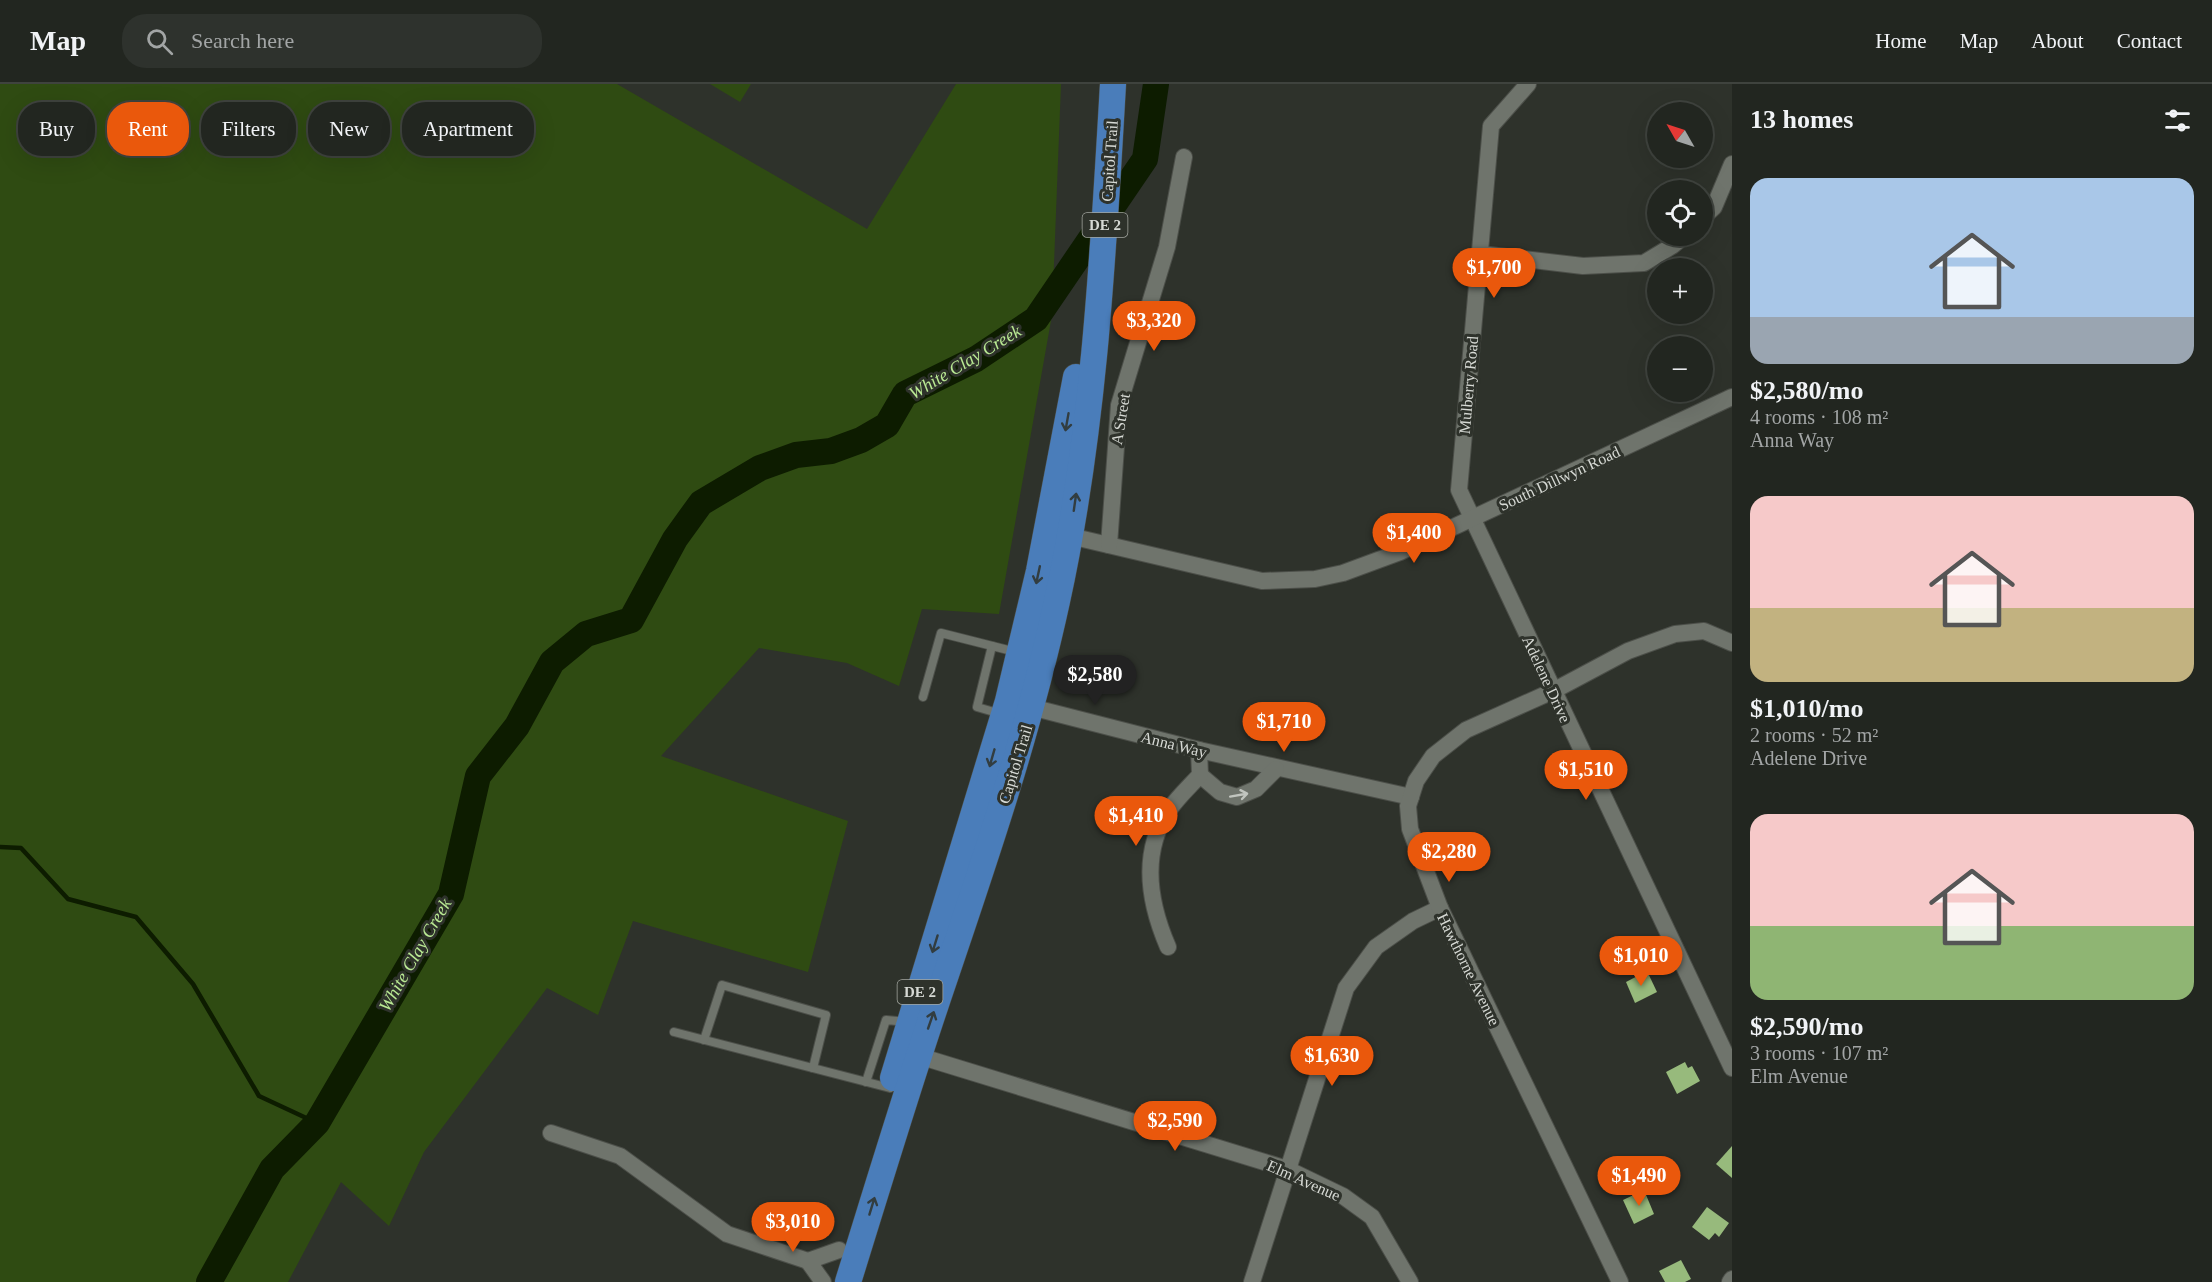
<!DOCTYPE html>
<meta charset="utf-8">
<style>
body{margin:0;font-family:Georgia,serif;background:#2e322d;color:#f1f3f6;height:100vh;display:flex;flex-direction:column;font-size:22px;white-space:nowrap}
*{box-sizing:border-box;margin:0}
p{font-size:20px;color:#a2a5a5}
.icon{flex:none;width:33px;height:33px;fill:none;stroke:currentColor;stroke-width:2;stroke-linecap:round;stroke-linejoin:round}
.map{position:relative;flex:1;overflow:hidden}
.side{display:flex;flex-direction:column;background:#222620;width:480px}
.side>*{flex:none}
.hud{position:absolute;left:18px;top:18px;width:570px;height:54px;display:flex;gap:12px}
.needle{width:39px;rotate:309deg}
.buttons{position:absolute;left:1647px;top:18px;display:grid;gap:12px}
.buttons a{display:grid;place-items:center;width:66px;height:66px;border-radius:50%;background:#222620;box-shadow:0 6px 24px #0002,0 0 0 2px #3f433e;font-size:30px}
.price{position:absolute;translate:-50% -51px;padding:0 14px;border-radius:21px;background:#ea580c;color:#fff;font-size:20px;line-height:39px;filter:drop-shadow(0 2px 3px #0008)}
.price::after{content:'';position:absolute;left:50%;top:36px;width:18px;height:14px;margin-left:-9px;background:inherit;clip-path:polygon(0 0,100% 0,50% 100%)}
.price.current{background:#222;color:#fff}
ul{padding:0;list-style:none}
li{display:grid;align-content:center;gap:12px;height:318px;padding:0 18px}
li span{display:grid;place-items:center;height:186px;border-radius:18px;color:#555}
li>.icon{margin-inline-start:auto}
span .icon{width:108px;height:108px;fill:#fffc;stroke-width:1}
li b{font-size:26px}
h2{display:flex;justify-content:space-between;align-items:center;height:72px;padding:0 18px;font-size:26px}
.chip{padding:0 21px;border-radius:24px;background:#222620;box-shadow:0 6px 24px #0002,0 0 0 2px #3f433e;font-size:21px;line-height:54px}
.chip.current{background:#ea580c;color:#fff}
header{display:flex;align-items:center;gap:36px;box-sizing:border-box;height:84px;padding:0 30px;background:#222620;border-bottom:2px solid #3f433e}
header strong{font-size:28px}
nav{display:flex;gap:33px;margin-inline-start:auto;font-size:21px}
.search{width:420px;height:54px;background:#2e322d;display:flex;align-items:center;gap:15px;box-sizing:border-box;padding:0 21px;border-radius:24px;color:#a2a5a5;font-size:22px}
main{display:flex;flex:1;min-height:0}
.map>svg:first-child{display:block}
.green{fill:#2f4b12}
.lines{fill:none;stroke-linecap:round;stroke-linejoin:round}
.stream{stroke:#0d1c00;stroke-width:4.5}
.river{stroke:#0d1c00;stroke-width:26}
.building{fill:#97ba7c}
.service-casing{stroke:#4c4f49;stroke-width:10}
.minor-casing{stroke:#4c4f49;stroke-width:18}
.primary-casing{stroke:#4c4f49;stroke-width:27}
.service{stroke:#6f746c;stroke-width:8}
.minor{stroke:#6f746c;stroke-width:16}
.primary{stroke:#4a7dba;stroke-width:26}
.oneway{stroke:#323d40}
.oneway2{stroke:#c1c5bf}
.labels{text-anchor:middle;stroke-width:6;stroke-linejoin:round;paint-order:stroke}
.shield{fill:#2e322b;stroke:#a4a7a1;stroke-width:1.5}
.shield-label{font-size:15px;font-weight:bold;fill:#d6d9d4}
.street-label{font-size:16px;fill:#d6d9d4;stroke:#2e322b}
.water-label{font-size:18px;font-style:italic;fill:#baea94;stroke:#2e322b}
</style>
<header>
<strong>Map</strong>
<div class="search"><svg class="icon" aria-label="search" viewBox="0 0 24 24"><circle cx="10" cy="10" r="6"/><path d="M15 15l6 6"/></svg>Search here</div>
<nav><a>Home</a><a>Map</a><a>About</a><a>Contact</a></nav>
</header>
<main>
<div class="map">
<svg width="1732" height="1198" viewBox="0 0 1732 1198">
<rect width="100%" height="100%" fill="#2e322b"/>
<g class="green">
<path d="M0,0H617L867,145L956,0H1061L1052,231L999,530L922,525L899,602L847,579L759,564L661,672L848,737L808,888L633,837L598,931L547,904L424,1068L389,1142L341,1098L288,1198H0Z"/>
<path d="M710,0H751L740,18Z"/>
</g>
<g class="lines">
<path class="stream" d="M0,763L21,764L68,815L136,833L193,900L259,1012L317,1039"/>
<path class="river" d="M209,1198L272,1085L317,1039L451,810L478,692L517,642L552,578L586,550L631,536L675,455L701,419L760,384L796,371L831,367L861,356L887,341L905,310L976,275L1036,235L1145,75L1156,0"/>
</g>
<g class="building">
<path d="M1647,887L1657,908L1635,919L1626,898Z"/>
<path d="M1685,978L1688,984L1692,982L1700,997L1677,1010L1666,988Z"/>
<path d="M1732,1062V1094L1716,1080Z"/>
<path d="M1644,1106L1654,1130L1634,1140L1623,1116Z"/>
<path d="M1707,1123L1729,1139L1719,1153L1715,1149L1709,1156L1692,1143Z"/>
<path d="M1681,1176L1691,1195L1685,1198H1665L1659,1187Z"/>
</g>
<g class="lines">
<defs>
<g id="service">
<path d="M992,562L977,623L1001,630"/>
<path d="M923,613L941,549L1016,568"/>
<path d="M674,948L890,1004"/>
<path d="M704,956L722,901L826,931L813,984"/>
<path d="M866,998L886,936L908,938"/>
</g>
<g id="minor">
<path d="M1528,0L1491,42L1459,406L1732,984"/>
<path d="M1702,134L1714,123L1732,80"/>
<path d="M1481,170L1583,182L1644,179L1672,162L1684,152"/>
<path d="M1070,452L1262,497L1315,495L1343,489L1400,468L1732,313"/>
<path d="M1109,461L1119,321L1167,163L1184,73"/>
<path d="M1023,621L1199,666L1411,713"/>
<path d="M1200,691L1220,708L1237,713L1256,705L1276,685"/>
<path d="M1168,863C1149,819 1140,769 1169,726C1178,713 1190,702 1200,691L1199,666"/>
<path d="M919,972L1287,1085L1343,1112L1372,1133L1410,1198"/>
<path d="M551,1049L620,1072L727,1150L808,1177"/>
<path d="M823,1198L808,1177L839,1166"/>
<path d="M1252,1198L1346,904L1376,863L1413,837L1440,824"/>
<path d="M1620,1198L1440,824L1410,745L1408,722L1416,697L1433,672L1466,646L1553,607L1628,567L1675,550L1704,547L1732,559"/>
<path d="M1730,1198L1732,1195"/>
</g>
<g id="primary">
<path d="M893,994L1008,617L1039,487L1076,293"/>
<path d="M848,1198C877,1105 905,1012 936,920C981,787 1027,655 1057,517C1094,348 1103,173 1113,0"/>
</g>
</defs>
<use href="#service" class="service-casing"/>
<use href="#minor" class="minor-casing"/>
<use href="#primary" class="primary-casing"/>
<use href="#service" class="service"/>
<use href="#minor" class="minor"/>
<use href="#primary" class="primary"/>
</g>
<defs><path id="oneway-shaft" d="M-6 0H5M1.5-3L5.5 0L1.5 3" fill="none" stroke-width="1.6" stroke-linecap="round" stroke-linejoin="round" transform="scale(1.5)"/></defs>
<g class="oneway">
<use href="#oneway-shaft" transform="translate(1067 338) rotate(100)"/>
<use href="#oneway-shaft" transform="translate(1075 418) rotate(-82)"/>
<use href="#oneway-shaft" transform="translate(1038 491) rotate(102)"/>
<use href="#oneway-shaft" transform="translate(992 674) rotate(106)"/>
<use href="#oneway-shaft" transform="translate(935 860) rotate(107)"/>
<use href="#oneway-shaft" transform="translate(931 936) rotate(-71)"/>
<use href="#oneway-shaft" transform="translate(872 1122) rotate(-73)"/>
</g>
<use class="oneway2" href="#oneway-shaft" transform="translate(1239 711) rotate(-10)"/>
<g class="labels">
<g class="shield">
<rect x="1082.5" y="129" width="45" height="24" rx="4.5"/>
<rect x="897.5" y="896" width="45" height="24" rx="4.5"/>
</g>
<g class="shield-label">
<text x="1105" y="146">DE 2</text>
<text x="920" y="913">DE 2</text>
</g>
<g class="street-label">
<text transform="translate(1109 77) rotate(-86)" y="6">Capitol Trail</text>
<text transform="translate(1468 301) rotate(-85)" y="6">Mulberry Road</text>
<text transform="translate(1120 335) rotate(-81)" y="6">A Street</text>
<text transform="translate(1559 394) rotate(-25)" y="6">South Dillwyn Road</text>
<text transform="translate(1547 595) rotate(65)" y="6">Adelene Drive</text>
<text transform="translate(1174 660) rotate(14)" y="6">Anna Way</text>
<text transform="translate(1015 680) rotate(-73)" y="6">Capitol Trail</text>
<text transform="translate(1469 885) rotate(64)" y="6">Hawthorne Avenue</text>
<text transform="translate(1304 1096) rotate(24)" y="6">Elm Avenue</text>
</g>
<g class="water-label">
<text transform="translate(965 278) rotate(-31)" y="6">White Clay Creek</text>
<text transform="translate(415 871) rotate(-60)" y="6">White Clay Creek</text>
</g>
</g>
</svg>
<div class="buttons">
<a><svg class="needle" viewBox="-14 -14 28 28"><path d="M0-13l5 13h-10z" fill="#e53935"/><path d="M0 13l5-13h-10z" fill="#a2a5a5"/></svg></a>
<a><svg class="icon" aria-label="locate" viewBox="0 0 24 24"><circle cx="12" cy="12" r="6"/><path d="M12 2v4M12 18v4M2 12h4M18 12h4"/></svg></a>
<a>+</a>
<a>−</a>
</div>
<b class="price" style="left:1494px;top:215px">$1,700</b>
<b class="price" style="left:1154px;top:268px">$3,320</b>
<b class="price" style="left:1414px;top:480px">$1,400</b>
<b class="price current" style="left:1095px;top:622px">$2,580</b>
<b class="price" style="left:1284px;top:669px">$1,710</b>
<b class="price" style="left:1586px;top:717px">$1,510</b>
<b class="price" style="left:1136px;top:763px">$1,410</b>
<b class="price" style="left:1449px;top:799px">$2,280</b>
<b class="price" style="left:1641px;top:903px">$1,010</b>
<b class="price" style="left:1332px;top:1003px">$1,630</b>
<b class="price" style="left:1175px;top:1068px">$2,590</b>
<b class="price" style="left:1639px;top:1123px">$1,490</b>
<b class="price" style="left:793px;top:1169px">$3,010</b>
<div class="hud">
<a class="chip">Buy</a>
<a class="chip current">Rent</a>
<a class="chip">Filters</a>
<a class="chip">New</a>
<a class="chip">Apartment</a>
</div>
</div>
<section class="side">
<h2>13 homes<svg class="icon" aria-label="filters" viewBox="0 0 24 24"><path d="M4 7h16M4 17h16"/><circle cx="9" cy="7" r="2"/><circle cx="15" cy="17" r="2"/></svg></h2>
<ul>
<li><span style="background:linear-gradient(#a9c7e8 75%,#9aa5b1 0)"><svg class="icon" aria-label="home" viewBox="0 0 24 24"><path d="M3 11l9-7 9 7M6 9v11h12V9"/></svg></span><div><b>$2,580/mo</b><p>4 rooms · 108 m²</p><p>Anna Way</p></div></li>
<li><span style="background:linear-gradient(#f6c9c9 60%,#c2b280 0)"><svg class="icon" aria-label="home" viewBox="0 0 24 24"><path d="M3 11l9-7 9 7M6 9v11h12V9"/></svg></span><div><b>$1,010/mo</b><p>2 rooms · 52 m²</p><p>Adelene Drive</p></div></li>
<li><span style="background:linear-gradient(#f6c9c9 60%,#8fb573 0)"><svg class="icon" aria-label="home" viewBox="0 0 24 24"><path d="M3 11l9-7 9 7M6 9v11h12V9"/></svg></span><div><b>$2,590/mo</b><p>3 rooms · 107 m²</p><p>Elm Avenue</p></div></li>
</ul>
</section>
</main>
